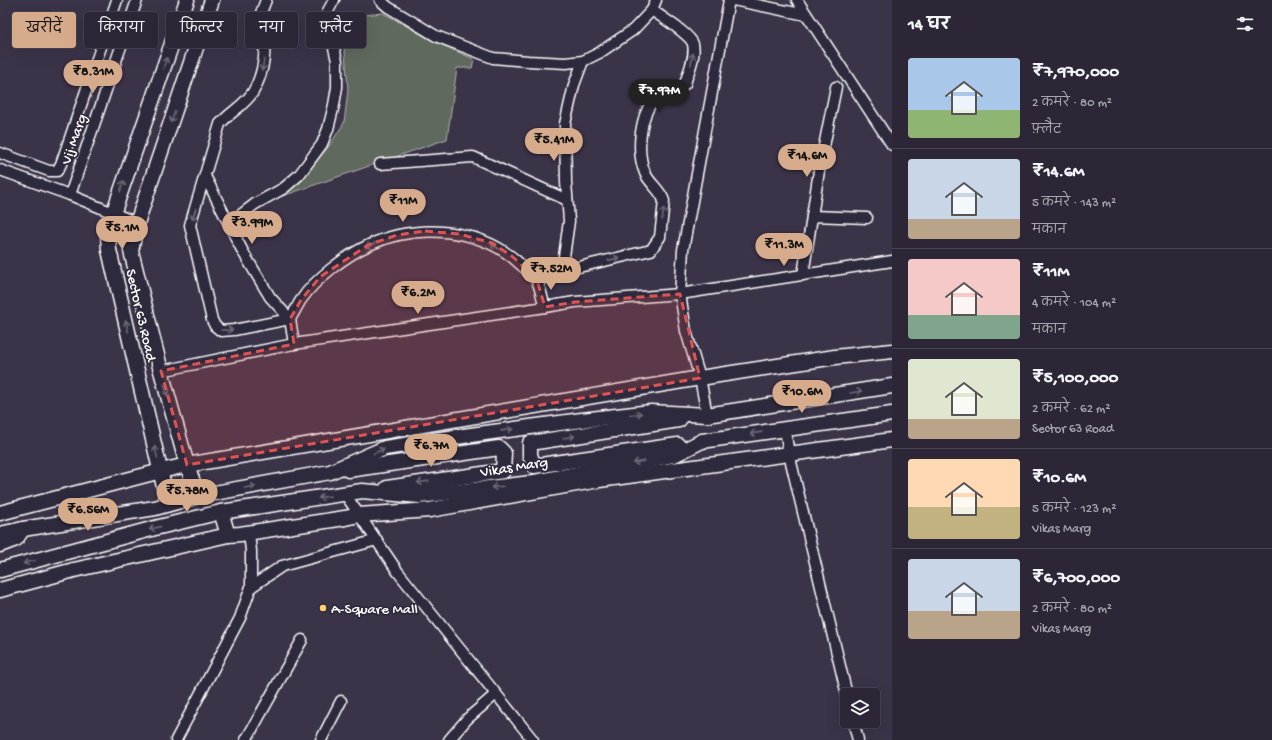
<!DOCTYPE html>
<html lang="hi">
<meta charset="utf-8">
<style>
body{margin:0;font-family:"Gochi Hand","Playpen Sans Deva",sans-serif;background:#342e3e;color:#f1f3f6;height:100vh;display:flex;flex-direction:column;font-size:15px;white-space:nowrap}
*{box-sizing:border-box;margin:0}
p{font-size:13px;color:#a6a5ad}
.icon{flex:none;width:22px;height:22px;fill:none;stroke:currentColor;stroke-width:2;stroke-linecap:round;stroke-linejoin:round}
.map{position:relative;flex:1;overflow:hidden}
.panel{display:flex;flex-direction:column;background:#2c2636;width:380px}
.panel>*{flex:none}
.guide{position:absolute;left:12px;top:12px;width:380px;height:36px;display:flex;gap:8px}
.buttons{position:absolute;left:840px;top:688px;display:grid;gap:8px}
.buttons a{display:grid;place-items:center;width:40px;height:40px;border-radius:4px;background:#2c2636;box-shadow:0 4px 16px #0002,0 0 0 1px #484351;font-size:20px}
.price{position:absolute;translate:-50% -34px;padding:0 9px;border-radius:14px;background:#d6ab8b;color:#111;font-size:13px;line-height:26px;filter:drop-shadow(0 1px 2px #0008)}
.price::after{content:'';position:absolute;left:50%;top:24px;width:12px;height:9px;margin-left:-6px;background:inherit;clip-path:polygon(0 0,100% 0,50% 100%)}
.price.current{background:#222;color:#fff}
ul{padding:0;list-style:none}
li{display:flex;align-items:center;gap:12px;height:100px;padding:0 16px}
li+li{border-top:1px solid #484351}
li span{display:grid;place-items:center;flex:none;width:112px;height:80px;border-radius:4px;color:#555}
li>.icon{margin-inline-start:auto}
span .icon{width:48px;height:48px;fill:#fffc;stroke-width:1}
li b{font-size:17px}
h2{display:flex;justify-content:space-between;align-items:center;height:48px;padding:0 16px;font-size:17px}
.pill{padding:0 14px;border-radius:4px;background:#2c2636;box-shadow:0 4px 16px #0002,0 0 0 1px #484351;font-size:14px;line-height:36px}
.pill.current{background:#d6ab8b;color:#111}
main{display:flex;flex:1;min-height:0}
.map>svg:first-child{display:block}
.green{fill:#60695d;stroke:#b0b4ae}
.lines{fill:none;stroke-linecap:round;stroke-linejoin:round}
.street-casing{stroke:#fff;stroke-width:13}
.secondary-casing{stroke:#fff;stroke-width:17}
.street{stroke:#2f2a3d;stroke-width:10}
.secondary{stroke:#2f2a3d;stroke-width:14}
.oneway{stroke:#6d6a77}
.marked{fill:#de5353;fill-opacity:0.2;stroke:#de5353;stroke-width:3;stroke-dasharray:8 5;stroke-linejoin:round}
.poi-dot{fill:#ffd166;stroke:#2f2a3d;stroke-width:1.5}
.labels{text-anchor:middle;stroke-width:3.5;stroke-linejoin:round;paint-order:stroke}
.street-label{font-size:15px;fill:#fff;stroke:#2f2a3d}
.poi-label{font-size:15px;fill:#fff;stroke:#2f2a3d;text-anchor:start}
</style>
<main>
<div class="map">
<svg width="892" height="740" viewBox="0 0 892 740">
<rect width="100%" height="100%" fill="#3b3348"/>
<filter id="ink" filterUnits="userSpaceOnUse"><feTurbulence type="fractalNoise" baseFrequency=".025" numOctaves="2"/><feDisplacementMap in="SourceGraphic" scale="8" xChannelSelector="R" yChannelSelector="G"/><feConvolveMatrix kernelMatrix="1 2 1 2 8 2 1 2 1" color-interpolation-filters="sRGB"/></filter>
<g filter="url(#ink)">
<path class="green" d="M383,13L437,43L474,59L472,68H457L447,139L274,199L308,172L329,146L344,123L348,90L345,52L340,34L341,28C356,15 363,15 383,13Z"/>
<g class="lines">
<defs>
<g id="street">
<path d="M266,0C264,5 261,12 260,17C259,25 262,34 264,42C266,59 261,78 253,92C244,106 230,112 220,124L190,225L212,320L215,326L221,331L234,330L290,319"/>
<path d="M380,0L388,7L436,36L493,58L528,61L566,63L583,61L599,53L633,30L652,10L656,0"/>
<path d="M733,0L806,15"/>
<path d="M797,0L892,145"/>
<path d="M0,153L49,171H57L61,164L117,0"/>
<path d="M380,164L473,157L567,200"/>
<path d="M0,170L70,195L137,223"/>
<path d="M205,176L243,252L270,297L290,319L294,344"/>
<path d="M70,195L137,0"/>
<path d="M812,216L867,218"/>
<path d="M229,224L255,204L284,188L299,175L322,144L328,129L334,105L337,87V61L328,21V11L334,0"/>
<path d="M562,271L569,221L566,182L565,124L574,85L583,61"/>
<path d="M803,275L819,171L836,87"/>
<path d="M537,280L562,271L651,250L660,237L664,201C661,190 649,183 645,173C636,151 639,111 659,95C667,89 676,89 685,84C688,72 696,57 693,44C690,34 661,17 652,10"/>
<path d="M290,319C294,313 297,306 301,300C315,279 345,256 369,245C416,223 481,227 520,264C525,269 535,275 537,281C541,289 542,299 545,307"/>
<path d="M161,371L294,344L545,307L575,302L680,294L892,261"/>
<path d="M707,415L700,378L686,331L680,294L683,250L729,0"/>
<path d="M785,429L789,454L847,695"/>
<path d="M345,494L398,572L533,740"/>
<path d="M249,533L251,551V587"/>
<path d="M853,721L858,740"/>
<path d="M176,740L240,618L251,587L282,566L377,540"/>
<path d="M246,740L302,640"/>
<path d="M321,740L341,701"/>
<path d="M449,740L467,719L496,694"/>
</g>
<g id="secondary">
<path d="M678,445L534,466L530,455V443L679,420"/>
<path d="M348,470L499,448L504,453L503,471L387,488"/>
<path d="M198,496L187,465L161,371L131,251L137,223L212,0"/>
<path d="M168,504L109,250L108,236L113,214L187,0"/>
<path d="M221,512L228,535L240,534L345,518L359,515L430,510L599,480L892,440"/>
<path d="M0,513L161,471L187,465L700,378L835,357L892,351"/>
<path d="M0,534L23,529L155,508L198,496L330,472L385,448L456,437L582,420L651,412L707,415L892,386"/>
<path d="M0,545L16,539L23,529"/>
<path d="M0,570L155,528L221,512L362,491L419,496L523,484L674,455L702,441L892,414"/>
<path d="M0,590L74,570L228,535"/>
</g>
</defs>
<use href="#street" class="street-casing"/>
<use href="#secondary" class="secondary-casing"/>
<use href="#street" class="street"/>
<use href="#secondary" class="secondary"/>
</g>
<defs><path id="oneway-shaft" d="M-6 0H5M1.5-3L5.5 0L1.5 3" fill="none" stroke-width="1.6" stroke-linecap="round" stroke-linejoin="round"/></defs>
<g class="oneway">
<use href="#oneway-shaft" transform="translate(692 59) rotate(-79)"/>
<use href="#oneway-shaft" transform="translate(165 63) rotate(-71)"/>
<use href="#oneway-shaft" transform="translate(263 65) rotate(100)"/>
<use href="#oneway-shaft" transform="translate(173 117) rotate(109)"/>
<use href="#oneway-shaft" transform="translate(122 186) rotate(-71)"/>
<use href="#oneway-shaft" transform="translate(194 214) rotate(108)"/>
<use href="#oneway-shaft" transform="translate(663 214) rotate(-83)"/>
<use href="#oneway-shaft" transform="translate(371 245) rotate(156)"/>
<use href="#oneway-shaft" transform="translate(496 247) rotate(-150)"/>
<use href="#oneway-shaft" transform="translate(614 259) rotate(-13)"/>
<use href="#oneway-shaft" transform="translate(127 326) rotate(-103)"/>
<use href="#oneway-shaft" transform="translate(227 330) rotate(-1)"/>
<use href="#oneway-shaft" transform="translate(166 390) rotate(74)"/>
<use href="#oneway-shaft" transform="translate(856 392) rotate(-9)"/>
<use href="#oneway-shaft" transform="translate(636 414) rotate(-6)"/>
<use href="#oneway-shaft" transform="translate(507 430) rotate(-8)"/>
<use href="#oneway-shaft" transform="translate(756 433) rotate(172)"/>
<use href="#oneway-shaft" transform="translate(569 437) rotate(-9)"/>
<use href="#oneway-shaft" transform="translate(379 451) rotate(-24)"/>
<use href="#oneway-shaft" transform="translate(156 452) rotate(-103)"/>
<use href="#oneway-shaft" transform="translate(639 462) rotate(169)"/>
<use href="#oneway-shaft" transform="translate(423 482) rotate(172)"/>
<use href="#oneway-shaft" transform="translate(250 487) rotate(-10)"/>
<use href="#oneway-shaft" transform="translate(497 487) rotate(173)"/>
<use href="#oneway-shaft" transform="translate(324 497) rotate(172)"/>
<use href="#oneway-shaft" transform="translate(155 528) rotate(165)"/>
<use href="#oneway-shaft" transform="translate(29 562) rotate(165)"/>
</g>
</g>
<path class="marked" d="M425,231L459,234L492,243L513,257L537,280L545,307L575,302L680,294L700,378L187,465L161,371L294,344L290,319L301,300L320,277L368,245L397,235Z"/>
<circle class="poi-dot" cx="323" cy="608" r="4"/>
<g class="labels">
<g class="street-label">
<text transform="translate(73 139) rotate(-71)" y="5">Vij Marg</text>
<text transform="translate(142 315) rotate(77)" y="5">Sector 63 Road</text>
<text transform="translate(514 466) rotate(-9)" y="5">Vikas Marg</text>
</g>
<g class="poi-label">
<text x="331" y="613">A-Square Mall</text>
</g>
</g>
</svg>
<div class="buttons">
<a><svg class="icon" aria-label="layers" viewBox="0 0 24 24"><path d="M12 4l9 5-9 5-9-5zM3 14l9 5 9-5"/></svg></a>
</div>
<b class="price" style="left:93px;top:94px">₹8.31M</b>
<b class="price current" style="left:659px;top:113px">₹7.97M</b>
<b class="price" style="left:554px;top:162px">₹5.41M</b>
<b class="price" style="left:807px;top:178px">₹14.6M</b>
<b class="price" style="left:403px;top:223px">₹11M</b>
<b class="price" style="left:252px;top:245px">₹3.99M</b>
<b class="price" style="left:122px;top:250px">₹5.1M</b>
<b class="price" style="left:784px;top:267px">₹11.3M</b>
<b class="price" style="left:551px;top:291px">₹7.52M</b>
<b class="price" style="left:418px;top:315px">₹6.2M</b>
<b class="price" style="left:802px;top:414px">₹10.6M</b>
<b class="price" style="left:431px;top:468px">₹6.7M</b>
<b class="price" style="left:187px;top:513px">₹5.78M</b>
<b class="price" style="left:88px;top:532px">₹6.56M</b>
<div class="guide">
<a class="pill current">खरीदें</a>
<a class="pill">किराया</a>
<a class="pill">फ़िल्टर</a>
<a class="pill">नया</a>
<a class="pill">फ़्लैट</a>
</div>
</div>
<section class="panel">
<h2>14 घर<svg class="icon" aria-label="filters" viewBox="0 0 24 24"><path d="M4 7h16M4 17h16"/><circle cx="9" cy="7" r="2"/><circle cx="15" cy="17" r="2"/></svg></h2>
<ul>
<li><span style="background:linear-gradient(#a9c7e8 65%,#8fb573 0)"><svg class="icon" aria-label="home" viewBox="0 0 24 24"><path d="M3 11l9-7 9 7M6 9v11h12V9"/></svg></span><div><b>₹7,970,000</b><p>2 कमरे · 80 m²</p><p>फ़्लैट</p></div></li>
<li><span style="background:linear-gradient(#c9d6e8 75%,#b9a48a 0)"><svg class="icon" aria-label="home" viewBox="0 0 24 24"><path d="M3 11l9-7 9 7M6 9v11h12V9"/></svg></span><div><b>₹14.6M</b><p>5 कमरे · 143 m²</p><p>मकान</p></div></li>
<li><span style="background:linear-gradient(#f6c9c9 70%,#7fa58c 0)"><svg class="icon" aria-label="home" viewBox="0 0 24 24"><path d="M3 11l9-7 9 7M6 9v11h12V9"/></svg></span><div><b>₹11M</b><p>4 कमरे · 104 m²</p><p>मकान</p></div></li>
<li><span style="background:linear-gradient(#dfe7d0 75%,#b9a48a 0)"><svg class="icon" aria-label="home" viewBox="0 0 24 24"><path d="M3 11l9-7 9 7M6 9v11h12V9"/></svg></span><div><b>₹5,100,000</b><p>2 कमरे · 62 m²</p><p>Sector 63 Road</p></div></li>
<li><span style="background:linear-gradient(#ffd9b3 60%,#c2b280 0)"><svg class="icon" aria-label="home" viewBox="0 0 24 24"><path d="M3 11l9-7 9 7M6 9v11h12V9"/></svg></span><div><b>₹10.6M</b><p>5 कमरे · 123 m²</p><p>Vikas Marg</p></div></li>
<li><span style="background:linear-gradient(#c9d6e8 65%,#b9a48a 0)"><svg class="icon" aria-label="home" viewBox="0 0 24 24"><path d="M3 11l9-7 9 7M6 9v11h12V9"/></svg></span><div><b>₹6,700,000</b><p>2 कमरे · 80 m²</p><p>Vikas Marg</p></div></li>
</ul>
</section>
</main>
